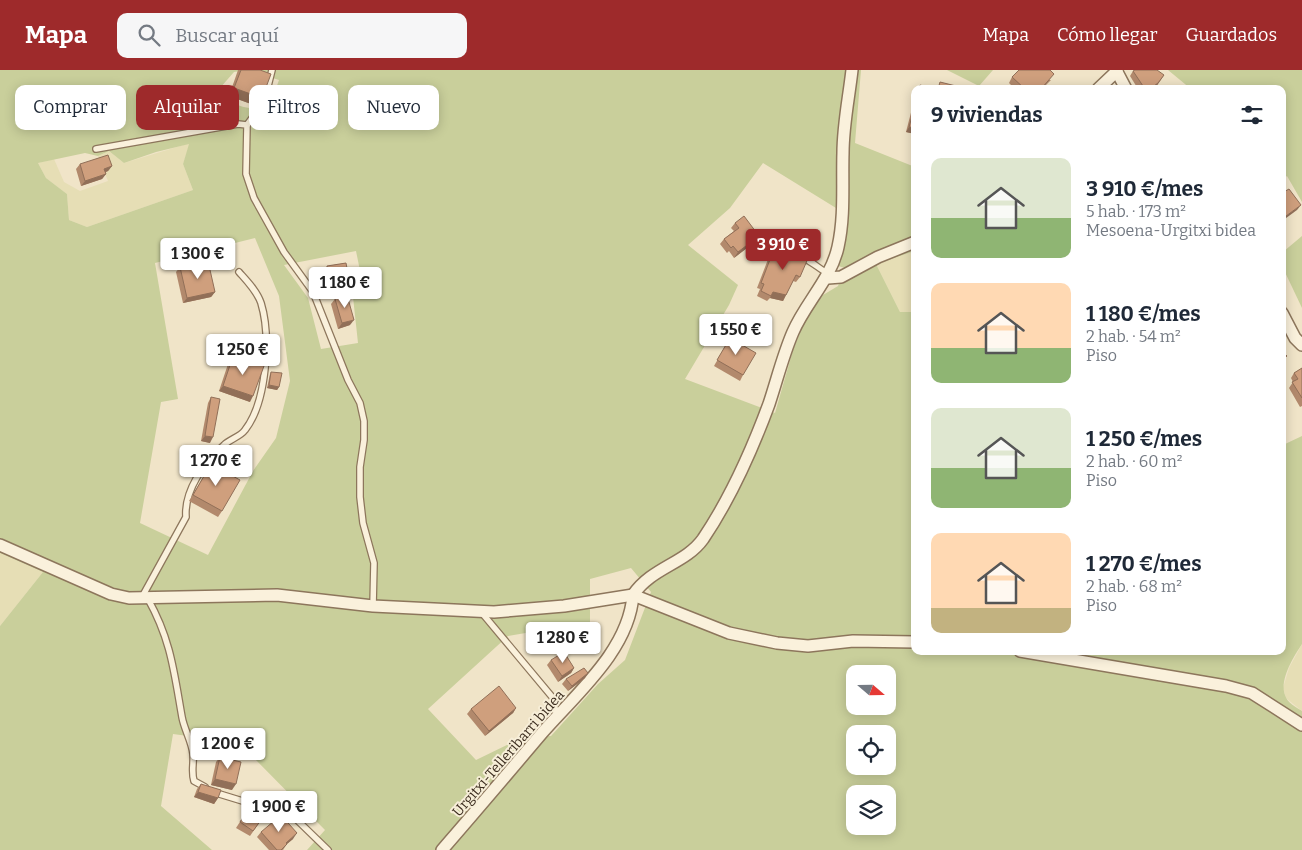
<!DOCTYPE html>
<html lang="es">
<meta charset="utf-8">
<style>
body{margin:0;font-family:Bitter,serif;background:#f6f6f7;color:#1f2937;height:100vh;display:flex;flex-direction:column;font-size:19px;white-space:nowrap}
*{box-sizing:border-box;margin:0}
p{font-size:16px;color:#747a83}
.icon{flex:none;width:28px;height:28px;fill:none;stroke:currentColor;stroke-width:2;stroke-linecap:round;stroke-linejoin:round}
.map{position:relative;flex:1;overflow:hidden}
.panel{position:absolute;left:911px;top:15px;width:375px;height:570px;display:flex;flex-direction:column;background:#fff;border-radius:10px;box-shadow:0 2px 12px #0003}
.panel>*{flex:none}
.top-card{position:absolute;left:15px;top:15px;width:475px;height:45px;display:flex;gap:10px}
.needle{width:32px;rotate:110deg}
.tools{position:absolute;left:846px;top:595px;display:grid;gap:10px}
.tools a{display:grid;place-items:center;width:50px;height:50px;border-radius:10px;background:#fff;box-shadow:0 2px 12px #0003;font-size:25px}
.price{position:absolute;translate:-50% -42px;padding:0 11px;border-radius:5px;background:#fff;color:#222;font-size:16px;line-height:32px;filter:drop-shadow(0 1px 2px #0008)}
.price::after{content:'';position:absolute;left:50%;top:30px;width:15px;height:11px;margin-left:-8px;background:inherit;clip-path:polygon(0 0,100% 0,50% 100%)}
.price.selected{background:#9e2a2b;color:#fff}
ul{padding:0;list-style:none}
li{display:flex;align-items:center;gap:15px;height:125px;padding:0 20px}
li span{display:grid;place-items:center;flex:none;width:140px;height:100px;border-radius:10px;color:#555}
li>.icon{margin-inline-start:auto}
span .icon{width:60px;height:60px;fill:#fffc;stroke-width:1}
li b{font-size:21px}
h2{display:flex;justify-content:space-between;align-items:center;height:60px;padding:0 20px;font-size:21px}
.tag{padding:0 18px;border-radius:10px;background:#fff;box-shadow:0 2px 12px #0003;font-size:18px;line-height:45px}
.tag.selected{background:#9e2a2b;color:#fff}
header{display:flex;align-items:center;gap:30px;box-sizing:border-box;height:70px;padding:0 25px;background:#9e2a2b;color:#fff}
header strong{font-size:24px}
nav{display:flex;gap:28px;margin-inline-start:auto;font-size:18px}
.search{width:350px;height:45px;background:#f6f6f7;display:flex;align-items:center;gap:12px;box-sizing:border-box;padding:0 18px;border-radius:10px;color:#747a83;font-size:19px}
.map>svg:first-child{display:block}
.farmland{fill:#e6deb5}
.green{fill:#c9cf9b;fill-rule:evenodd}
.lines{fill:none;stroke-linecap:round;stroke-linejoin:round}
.service-casing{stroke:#8d765c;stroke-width:8}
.minor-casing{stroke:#8d765c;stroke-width:14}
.service{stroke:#faf1dc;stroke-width:5.5}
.minor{stroke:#faf1dc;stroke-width:11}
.wall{fill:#b2896c}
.shaded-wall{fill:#916f58}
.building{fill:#cf9f7d;stroke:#916f58}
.labels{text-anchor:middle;stroke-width:4;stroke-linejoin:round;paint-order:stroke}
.street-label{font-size:14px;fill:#3d2e20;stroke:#f7eed8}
</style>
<header>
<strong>Mapa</strong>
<div class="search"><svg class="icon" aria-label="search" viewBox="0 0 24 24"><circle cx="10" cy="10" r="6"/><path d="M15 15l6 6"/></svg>Buscar aquí</div>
<nav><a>Mapa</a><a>Cómo llegar</a><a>Guardados</a></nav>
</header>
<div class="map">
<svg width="1302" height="780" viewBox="0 0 1302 780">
<rect width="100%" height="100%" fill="#f0e4c8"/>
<g class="farmland">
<path d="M190,73L183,94L193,120L87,157L69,150L67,124L46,108L38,93L54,89L64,112L80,121L108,111L98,86L109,81L124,93Z"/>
<path d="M915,181V242H900L876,194Z"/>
<path d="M0,483L43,502L0,556Z"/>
<path d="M1302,574V641L1286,628L1283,618L1289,598Z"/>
</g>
<g class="green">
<path d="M0,0H246L234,2L220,18C232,39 246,37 268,41L279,10L247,0H861L855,73L915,97V181L876,194L900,242H915V581H1282L1283,375L1302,366V574C1294,586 1279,610 1285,625C1287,633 1296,637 1302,641V780H307L325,760L253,687L255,675L173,664L161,736L212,780H0V556L43,502L0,483ZM189,74L183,94L193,120L87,157L69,150L67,124L46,108L38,93L85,83L98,86L109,81L124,93L156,82ZM763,93L849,146L838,196L845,198L838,216L823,225L805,250L793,280L775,343L685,309L729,235L738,215L688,175L730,138ZM255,168L279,226L290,311L276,368L253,401L208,485L140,453L161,332L178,329L155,193ZM356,181L365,225L353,227L358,273L321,279L308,228L284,195ZM631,498L651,522L625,590L598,614L551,666L521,668L476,690L428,639L508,566L590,552V509ZM855,604H888V636H855ZM855,664H888V696H855ZM855,724H888V756H855Z"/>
<path d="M947,0H993L979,16Z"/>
<path d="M1168,0H1302V132L1287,106L1283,109L1282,19H1191Z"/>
<path d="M1302,166V238L1283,198V182Z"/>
</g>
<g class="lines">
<defs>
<g id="service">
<path d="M247,55L264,32L272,0"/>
<path d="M96,79L238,54L247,55L246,104L254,128L284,182L313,222L348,310L360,333L364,351V370L360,397V427L363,453L374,493L373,536"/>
<path d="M755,165C767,183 791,180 809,191C816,195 821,200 829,204"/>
<path d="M142,527L186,447C184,421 204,392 224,375C230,369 240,367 245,360C267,332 271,266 261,233C257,221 247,211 239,202"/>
<path d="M148,529C171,570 174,602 182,647C184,659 192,672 193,684C194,694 191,701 194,711L205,717"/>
<path d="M482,543L553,628L557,647"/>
<path d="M213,722L262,737H276L296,749L328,780"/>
</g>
<g id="minor">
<path d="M1116,0L1126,19"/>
<path d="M1098,19L1117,1"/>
<path d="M828,208L841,207L878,187L915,172"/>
<path d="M1282,243L1295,268L1302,275"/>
<path d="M0,475L111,524L129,528L277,525L373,536L494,542L564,536L633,525L729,563L777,573L808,576L853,571L915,572"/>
<path d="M633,525C652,497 685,494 703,469C730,429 752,380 769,334C777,310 783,285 793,262C806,232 831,209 838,177C845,146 842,114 843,83C843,55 849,27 852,0"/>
<path d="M1020,581L1226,616L1252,623L1302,655"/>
<path d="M442,780C476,741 509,702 542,663C576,624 629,580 633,525"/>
</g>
</defs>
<use href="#service" class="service-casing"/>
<use href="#minor" class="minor-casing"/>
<use href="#service" class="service"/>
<use href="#minor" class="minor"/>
</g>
<g class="wall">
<path d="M238,0H260L257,36L229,26Z"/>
<path d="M1133,1L1164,5L1155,19H1138L1130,6Z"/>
<path d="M1012,7L1051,10L1042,19H1015L1009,13Z"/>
<path d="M915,27V64L906,62Z"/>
<path d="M80,94L112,96L108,101L106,102V104L102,109L81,116L76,99Z"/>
<path d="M735,153L759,166L756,171L734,188L729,181L727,183L720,174L724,169L734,161L731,158Z"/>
<path d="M792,178L800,207L796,212L793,211L783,231L770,228L767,231L757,226L760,219L757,218L770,184L774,179L787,185Z"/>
<path d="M346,193L347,224L339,226L338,220L327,223L323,202L327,196Z"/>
<path d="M180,197L215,222L211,227L183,233L176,202Z"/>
<path d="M335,229L350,255L338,259L331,234Z"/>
<path d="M730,268L743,305L740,311L714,296Z"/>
<path d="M233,286L250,332L219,321L229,291Z"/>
<path d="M1302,298V336L1300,337L1289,318L1293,312L1291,308L1294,303Z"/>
<path d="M271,302L279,317L277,320L267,318L270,304Z"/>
<path d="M211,327L210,373L201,371L208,333Z"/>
<path d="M211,394L222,441L218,447L189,431Z"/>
<path d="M551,590L574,598L571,603L558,612L547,595Z"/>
<path d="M585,608L568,621L562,614L566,609Z"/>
<path d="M516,638L513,643L485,666L467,644L471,639Z"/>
<path d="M220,687L232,720L211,715L216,692Z"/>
<path d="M201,714L218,728L214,734L194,727L197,719Z"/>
<path d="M247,741L261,750L250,766L236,758Z"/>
<path d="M261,762L293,769L287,774L283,780H269L257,767Z"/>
</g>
<g class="shaded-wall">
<path d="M1158,13L1155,19H1150Z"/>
<path d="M234,18L262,28L257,36L229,26Z"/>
<path d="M909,57L915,58V64L906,62Z"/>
<path d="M112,96L108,101L101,104L104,99Z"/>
<path d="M106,104L102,109L81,116L85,111Z"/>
<path d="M1301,135L1297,140L1282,151V149Z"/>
<path d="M759,166L756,171L734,188L738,182Z"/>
<path d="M342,215L338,220L327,223L331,217Z"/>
<path d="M351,219L347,224L339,226L343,220Z"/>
<path d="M215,222L211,227L183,233L187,228Z"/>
<path d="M773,222L786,225L783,231L770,228Z"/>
<path d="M354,250L350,255L338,259L342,253Z"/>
<path d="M269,315L279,317L277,320L267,318Z"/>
<path d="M223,316L253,326L250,332L219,321Z"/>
<path d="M205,366L213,367L210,373L201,371Z"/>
<path d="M574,598L571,603L558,612L562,606Z"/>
<path d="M588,603L585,608L568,621L572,616Z"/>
<path d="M516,638L513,643L485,666L489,661Z"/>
<path d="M215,709L236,714L232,720L211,715Z"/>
<path d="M198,722L218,728L214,734L194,727Z"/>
<path d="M297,763L293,769L282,778L286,773Z"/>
</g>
<g class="building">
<path d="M241,0H260L271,4L262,28L234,18Z"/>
<path d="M1019,0H1050L1054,4L1041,19H1025L1012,7Z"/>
<path d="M1135,0H1157L1164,5L1158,13L1150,19H1145L1133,1Z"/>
<path d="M940,12L960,17L959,19H938Z"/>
<path d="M920,15L935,19H919Z"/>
<path d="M915,36V58L909,57Z"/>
<path d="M108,85L112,96L104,99L106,104L85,111L80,94Z"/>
<path d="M1289,119L1301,135L1282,149V123Z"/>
<path d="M744,146L759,166L738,182L733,176L731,178L724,169L739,158L735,153Z"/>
<path d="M792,178L809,186L800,207L796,205L786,225L773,222L771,226L761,221L764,214L761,213L774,179L788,185Z"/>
<path d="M208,191L215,222L187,228L180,197Z"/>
<path d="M346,193L351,219L343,220L342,215L331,217L327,196Z"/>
<path d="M347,225L354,250L342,253L335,229Z"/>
<path d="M730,268L756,283L743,305L717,290Z"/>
<path d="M1282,281L1287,286L1282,290Z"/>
<path d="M233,286L264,296L253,326L223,316Z"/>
<path d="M1302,298V328L1292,312L1298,309L1294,303Z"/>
<path d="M271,302L282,303L279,317L269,315Z"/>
<path d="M211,327L220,329L213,367L205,366Z"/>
<path d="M211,394L240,410L222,441L193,425Z"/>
<path d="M564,582L574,598L562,606L551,590Z"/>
<path d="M584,598L588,603L572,616L566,609Z"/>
<path d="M499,616L516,638L489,661L471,639Z"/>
<path d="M220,687L241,692L236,714L215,709Z"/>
<path d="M201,714L221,720L218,728L198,722Z"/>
<path d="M247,741L261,750L253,761L240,752Z"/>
<path d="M281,745L297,763L286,773L287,774L281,780H277L261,762Z"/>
</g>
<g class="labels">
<g class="street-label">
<text transform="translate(508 683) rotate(-49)" y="5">Urgitxi-Telleribarri bidea</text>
</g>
</g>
</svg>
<div class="tools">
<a><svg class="needle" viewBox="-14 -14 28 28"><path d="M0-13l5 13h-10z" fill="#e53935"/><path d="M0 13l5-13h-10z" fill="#747a83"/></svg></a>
<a><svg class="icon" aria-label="locate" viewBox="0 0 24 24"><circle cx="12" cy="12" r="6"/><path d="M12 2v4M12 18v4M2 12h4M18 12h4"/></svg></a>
<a><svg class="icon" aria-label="layers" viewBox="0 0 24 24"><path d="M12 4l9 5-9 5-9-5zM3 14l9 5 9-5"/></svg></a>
</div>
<b class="price selected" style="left:783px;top:201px">3 910 €</b>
<b class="price" style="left:198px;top:210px">1 300 €</b>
<b class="price" style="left:345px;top:239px">1 180 €</b>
<b class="price" style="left:736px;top:286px">1 550 €</b>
<b class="price" style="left:243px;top:306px">1 250 €</b>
<b class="price" style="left:216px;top:417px">1 270 €</b>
<b class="price" style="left:563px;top:594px">1 280 €</b>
<b class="price" style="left:228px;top:700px">1 200 €</b>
<b class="price" style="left:279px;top:763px">1 900 €</b>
<div class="top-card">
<a class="tag">Comprar</a>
<a class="tag selected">Alquilar</a>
<a class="tag">Filtros</a>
<a class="tag">Nuevo</a>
</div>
<section class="panel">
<h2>9 viviendas<svg class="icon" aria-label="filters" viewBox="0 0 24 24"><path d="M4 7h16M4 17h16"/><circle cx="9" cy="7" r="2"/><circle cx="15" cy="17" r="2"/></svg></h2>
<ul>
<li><span style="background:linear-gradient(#dfe7d0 60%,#8fb573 0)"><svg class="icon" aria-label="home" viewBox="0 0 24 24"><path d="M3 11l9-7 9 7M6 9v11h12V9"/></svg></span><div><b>3 910 €/mes</b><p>5 hab. · 173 m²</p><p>Mesoena-Urgitxi bidea</p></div></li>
<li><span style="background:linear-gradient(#ffd9b3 65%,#8fb573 0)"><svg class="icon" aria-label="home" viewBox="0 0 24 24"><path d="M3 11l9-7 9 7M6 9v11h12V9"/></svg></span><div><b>1 180 €/mes</b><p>2 hab. · 54 m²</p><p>Piso</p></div></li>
<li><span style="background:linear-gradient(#dfe7d0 60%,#8fb573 0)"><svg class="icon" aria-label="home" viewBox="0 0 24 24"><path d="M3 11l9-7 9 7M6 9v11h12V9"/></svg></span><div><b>1 250 €/mes</b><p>2 hab. · 60 m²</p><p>Piso</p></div></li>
<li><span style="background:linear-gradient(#ffd9b3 75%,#c2b280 0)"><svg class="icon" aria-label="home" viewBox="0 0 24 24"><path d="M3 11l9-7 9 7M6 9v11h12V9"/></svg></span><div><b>1 270 €/mes</b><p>2 hab. · 68 m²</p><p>Piso</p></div></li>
</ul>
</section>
</div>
